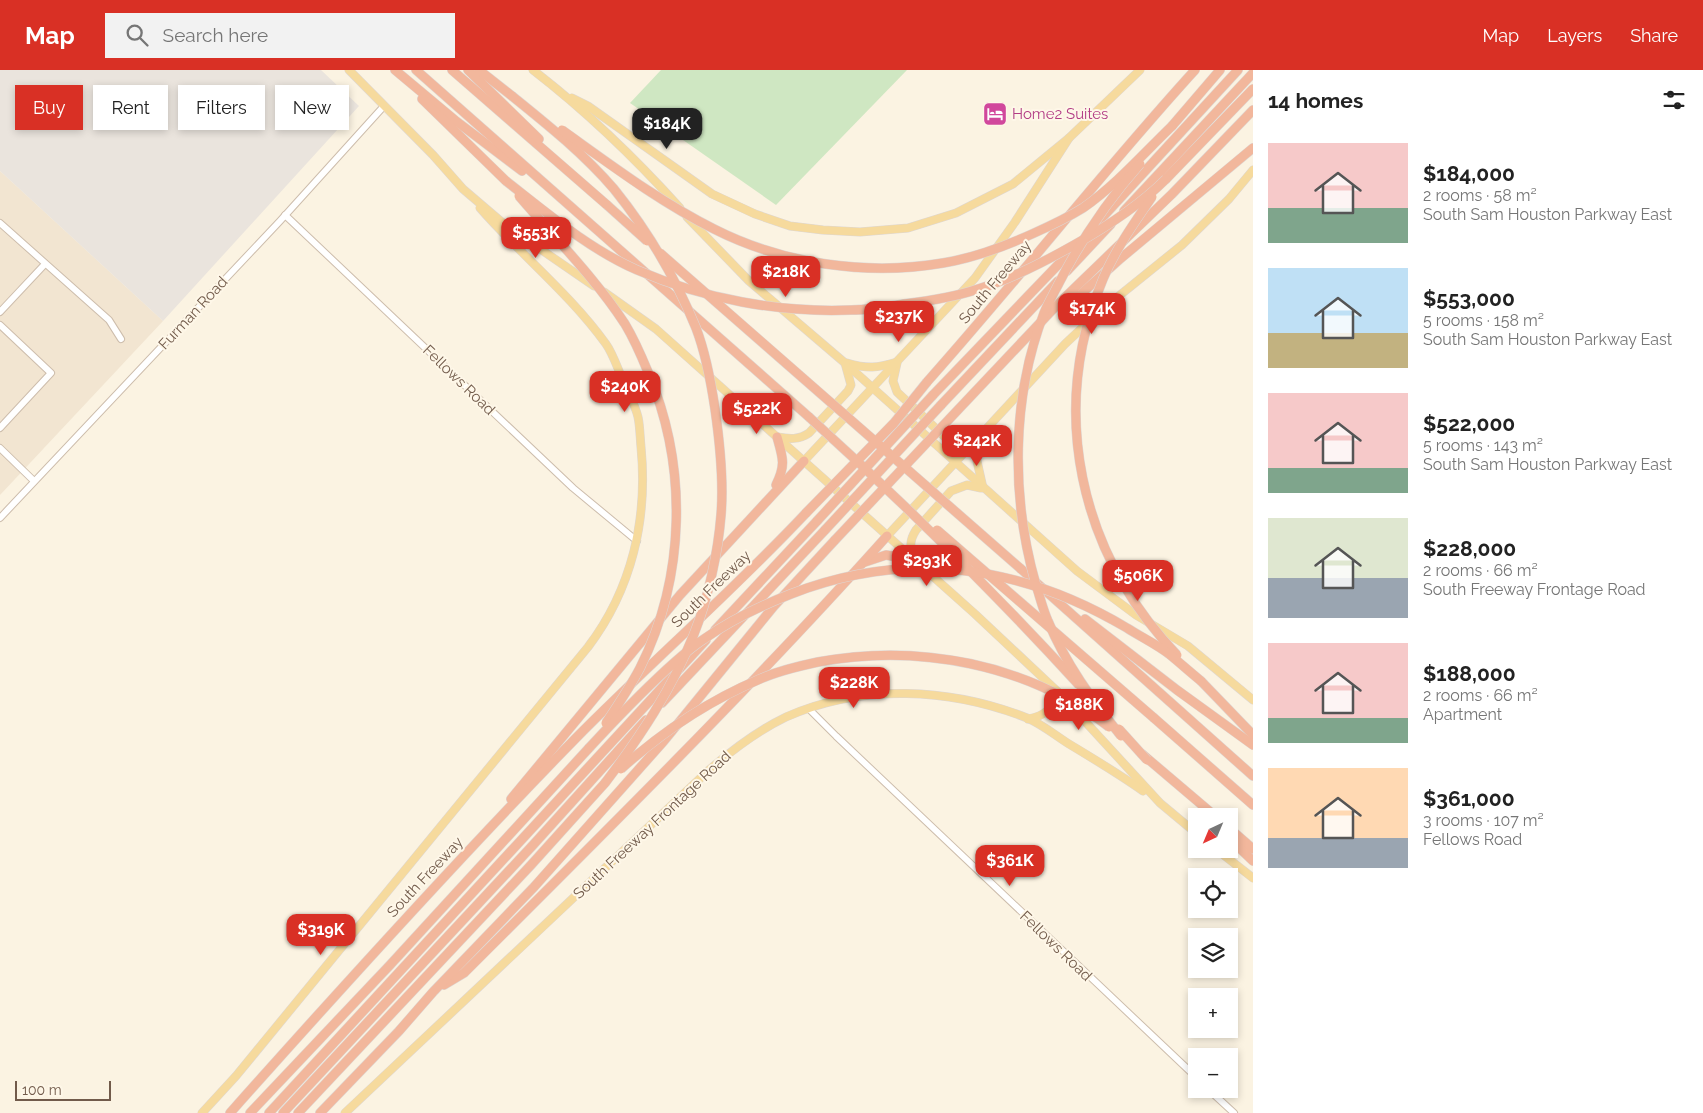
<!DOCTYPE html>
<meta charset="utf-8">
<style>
body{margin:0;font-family:Raleway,sans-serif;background:#f2f2f2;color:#222;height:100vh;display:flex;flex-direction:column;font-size:19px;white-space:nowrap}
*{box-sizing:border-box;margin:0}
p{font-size:16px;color:#767676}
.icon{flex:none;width:28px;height:28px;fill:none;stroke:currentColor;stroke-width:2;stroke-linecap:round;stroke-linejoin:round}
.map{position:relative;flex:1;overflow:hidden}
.drawer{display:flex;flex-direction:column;background:#fff;width:450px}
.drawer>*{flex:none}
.banner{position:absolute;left:15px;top:15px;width:475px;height:45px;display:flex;gap:10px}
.needle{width:32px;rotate:224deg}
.tools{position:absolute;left:1188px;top:738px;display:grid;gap:10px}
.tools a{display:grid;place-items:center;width:50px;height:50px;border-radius:0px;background:#fff;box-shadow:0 2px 8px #0003;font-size:25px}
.scale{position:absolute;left:15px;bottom:12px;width:96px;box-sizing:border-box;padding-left:5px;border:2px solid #715a4a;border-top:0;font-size:14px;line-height:18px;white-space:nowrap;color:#715a4a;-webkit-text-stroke:4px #fef7e8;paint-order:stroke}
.price{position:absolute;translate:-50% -42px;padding:0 11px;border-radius:10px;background:#d93025;color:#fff;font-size:16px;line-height:32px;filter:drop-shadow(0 1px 2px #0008)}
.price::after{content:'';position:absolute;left:50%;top:30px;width:15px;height:11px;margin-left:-8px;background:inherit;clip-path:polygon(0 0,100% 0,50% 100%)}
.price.selected{background:#222;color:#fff}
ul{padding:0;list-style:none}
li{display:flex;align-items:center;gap:15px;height:125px;padding:0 15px}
li span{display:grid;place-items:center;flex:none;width:140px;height:100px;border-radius:0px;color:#555}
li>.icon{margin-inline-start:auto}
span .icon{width:60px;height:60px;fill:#fffc;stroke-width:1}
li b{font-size:21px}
h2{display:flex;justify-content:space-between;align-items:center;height:60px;padding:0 15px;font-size:21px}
.pill{padding:0 18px;border-radius:0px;background:#fff;box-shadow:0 2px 8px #0003;font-size:18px;line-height:45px}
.pill.selected{background:#d93025;color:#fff}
header{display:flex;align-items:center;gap:30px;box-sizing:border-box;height:70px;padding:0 25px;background:#d93025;color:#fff}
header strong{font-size:24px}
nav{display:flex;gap:28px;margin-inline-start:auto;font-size:18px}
.search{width:350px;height:45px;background:#f2f2f2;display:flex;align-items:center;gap:12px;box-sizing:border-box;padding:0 18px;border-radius:0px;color:#767676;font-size:19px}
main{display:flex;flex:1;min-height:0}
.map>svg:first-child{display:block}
.residential{fill:#f2e5d1}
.industrial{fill:#eae4dd}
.green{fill:#cfe7c2}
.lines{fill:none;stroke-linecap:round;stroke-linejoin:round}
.minor-casing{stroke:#cdbdac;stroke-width:8}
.major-casing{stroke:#ddd7d4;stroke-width:9}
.highway-casing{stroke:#ddd7d4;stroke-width:10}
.minor{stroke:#fff;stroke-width:6}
.major{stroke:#f6da9d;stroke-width:8}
.highway{stroke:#f2b79c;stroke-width:9}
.highway-bridge-casing{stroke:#ddd7d4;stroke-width:10;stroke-linecap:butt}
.highway-bridge{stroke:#f2b79c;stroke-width:9}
.labels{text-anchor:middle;stroke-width:4;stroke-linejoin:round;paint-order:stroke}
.hotel-label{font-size:15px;fill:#b23c85;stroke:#fef7e8;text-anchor:start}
.street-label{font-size:15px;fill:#715a4a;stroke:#fef7e8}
</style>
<header>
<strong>Map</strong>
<div class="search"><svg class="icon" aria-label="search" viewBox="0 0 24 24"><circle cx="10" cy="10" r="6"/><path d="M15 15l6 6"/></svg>Search here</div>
<nav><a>Map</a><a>Layers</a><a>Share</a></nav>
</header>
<main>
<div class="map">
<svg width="1253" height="1043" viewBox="0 0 1253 1043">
<rect width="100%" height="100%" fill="#fbf3e2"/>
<path class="residential" d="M0,101L163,251L0,425Z"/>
<path class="industrial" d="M0,0H321L359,36L163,251L0,101Z"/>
<path class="green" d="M661,0H907L776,135L630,33Z"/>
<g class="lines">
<defs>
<g id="minor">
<path d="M285,145L573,418L637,471"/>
<path d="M0,153L109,250L121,269"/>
<path d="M0,242L45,194"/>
<path d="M0,255L51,303L0,358"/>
<path d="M0,378L34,411"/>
<path d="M0,448L280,151L384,36"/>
<path d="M809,639L836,666L1196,1007"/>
<path d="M1208,1019L1234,1043"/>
</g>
<g id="major">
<path d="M349,0L433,85L463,119L504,154L594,216"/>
<path d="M533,0C586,41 635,88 680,138"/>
<path d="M572,28L588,36L712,124L755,144L790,156L823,160L860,162L908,158L956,143L1013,114L1069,68"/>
<path d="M687,147L749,211L845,293L1077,501L1136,545L1188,576L1253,630"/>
<path d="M604,222L656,259L975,544L1058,622L1160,733L1196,763"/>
<path d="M847,293C868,299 877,298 897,292"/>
<path d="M897,293L893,311L897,322L947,369L958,374L978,369"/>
<path d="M777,367C789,369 799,370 809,363L848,321L851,315L845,293"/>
<path d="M979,369L977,391L983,418"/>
<path d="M804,391L975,208L1015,152L1069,68L1140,0"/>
<path d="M887,466L1065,274L1099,242L1182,175L1229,129L1253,100"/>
<path d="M914,489C910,477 909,471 916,460L951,421L967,415L981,418"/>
<path d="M1028,649C1046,646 1052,638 1058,622"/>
<path d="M1216,779L1253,808"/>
<path d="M202,1043L236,1006L588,577C632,519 648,449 641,377C640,367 640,356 638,347C635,334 627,321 622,308C617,297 613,284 606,274C570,224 520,184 480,138"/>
<path d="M345,1043L708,701C732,680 757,661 786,647C862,613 951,618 1027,648C1042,654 1056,666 1069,674C1094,689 1119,704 1143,721"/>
</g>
<g id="highway">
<path d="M395,0L456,51L522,101"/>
<path d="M416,0L809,347"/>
<path d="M452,0L607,135"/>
<path d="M468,0L539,69"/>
<path d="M479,0L512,26"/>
<path d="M422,29L506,111"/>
<path d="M1172,56L1220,0"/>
<path d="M1166,109L1253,19"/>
<path d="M1124,141L1253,3"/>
<path d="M1099,151L1238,0"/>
<path d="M1067,201L1111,154"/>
<path d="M1061,233L1081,224L1120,189L1253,78"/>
<path d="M1057,235L1172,124L1253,40"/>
<path d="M927,312C1018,210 1103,101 1195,0"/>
<path d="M933,325L1078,174"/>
<path d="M941,335L1058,211"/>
<path d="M776,415C786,395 783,388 777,367"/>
<path d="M865,492L886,485L914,490"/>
<path d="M1021,499L1253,706"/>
<path d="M1085,549L1177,620L1253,675"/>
<path d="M715,560L817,451"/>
<path d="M1201,611L1253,665"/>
<path d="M662,633L825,460"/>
<path d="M1154,648L1253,735"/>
<path d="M1142,684L1215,746"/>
<path d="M511,729L680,525L804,391"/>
<path d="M1229,758L1253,779"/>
<path d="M1229,768L1253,791"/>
<path d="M444,915L464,903C607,760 752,617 887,466"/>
<path d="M230,1043C343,916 457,790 576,668C651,592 732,522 806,443"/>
<path d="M250,1043L390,895L589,678"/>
<path d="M269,1043L706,570"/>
<path d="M283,1043L533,775L646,650"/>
<path d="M298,1043L531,795L605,713"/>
<path d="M320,1043L399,961L433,922L534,817L663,672L774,536L835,470"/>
</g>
</defs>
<use href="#minor" class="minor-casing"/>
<use href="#major" class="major-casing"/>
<use href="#highway" class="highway-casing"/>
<use href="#minor" class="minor"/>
<use href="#major" class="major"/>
<use href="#highway" class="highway"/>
<defs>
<g id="highway-bridge">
<path d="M512,26C548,55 584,84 614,119C647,160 676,209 696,258C706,284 711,312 715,339C720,374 724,410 721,445C718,483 708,529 694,564C672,619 640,667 605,713"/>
<path d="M562,60C611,95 660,132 714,159C783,194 867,206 943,193C974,188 1003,177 1032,164C1050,156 1067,148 1083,138C1116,115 1144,83 1172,56"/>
<path d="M506,111C547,143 589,179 637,200C704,229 779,243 851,240C869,240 887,237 904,234C929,231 955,227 978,219C1012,209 1044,192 1074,175C1108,156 1139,136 1166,109"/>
<path d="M519,126C555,168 595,208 625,254C634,269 641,285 648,302C688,396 686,506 640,598C630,617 618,635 606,653"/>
<path d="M1152,127C1134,153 1115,180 1103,209C1048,341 1079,482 1177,585"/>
<path d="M607,135L647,171"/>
<path d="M660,183L1021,499"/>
<path d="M809,347C903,432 993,521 1079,615"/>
<path d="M806,443L894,353L927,312"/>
<path d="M817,451L933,325"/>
<path d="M825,460L941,335"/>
<path d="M937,460L1154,648"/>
<path d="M835,470L1057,235"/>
<path d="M1119,659L1147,690"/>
<path d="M1121,666C1093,631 1065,593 1048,551C1043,540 1040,527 1036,515C1011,428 1011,329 1044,243C1048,233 1054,223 1059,213C1081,170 1108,130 1140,94"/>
<path d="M589,678C614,651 639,625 666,600C678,589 690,578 704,569C731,550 760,536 791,524C907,479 1021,495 1127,558C1141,567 1156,574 1169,584C1180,593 1190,602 1201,611"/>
<path d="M621,699C662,662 708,631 760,609C778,601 799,596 818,592C918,573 1028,594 1109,657"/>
</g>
</defs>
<use href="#highway-bridge" class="highway-bridge-casing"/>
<use href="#highway-bridge" class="highway-bridge"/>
</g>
<defs>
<symbol id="hotel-square" viewBox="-11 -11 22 22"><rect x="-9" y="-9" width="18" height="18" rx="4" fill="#d1479c" stroke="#fef7e8"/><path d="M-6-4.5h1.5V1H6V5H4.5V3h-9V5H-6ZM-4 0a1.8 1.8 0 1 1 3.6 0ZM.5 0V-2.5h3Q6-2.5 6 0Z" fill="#fff"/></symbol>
</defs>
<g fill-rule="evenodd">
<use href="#hotel-square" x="981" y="30" width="28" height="28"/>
</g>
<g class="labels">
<g class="hotel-label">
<text x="1012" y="49">Home2 Suites</text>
</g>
<g class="street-label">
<text transform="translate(995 212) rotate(-50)" y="5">South Freeway</text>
<text transform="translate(193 243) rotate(-47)" y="5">Furman Road</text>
<text transform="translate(459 310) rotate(44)" y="5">Fellows Road</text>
<text transform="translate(711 519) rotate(-44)" y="5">South Freeway</text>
<text transform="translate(652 755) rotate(-43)" y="5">South Freeway Frontage Road</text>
<text transform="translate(425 807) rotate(-47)" y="5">South Freeway</text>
<text transform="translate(1056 876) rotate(44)" y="5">Fellows Road</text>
</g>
</g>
</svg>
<div class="tools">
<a><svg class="needle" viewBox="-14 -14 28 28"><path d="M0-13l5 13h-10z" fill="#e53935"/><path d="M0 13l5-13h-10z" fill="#767676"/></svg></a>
<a><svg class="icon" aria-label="locate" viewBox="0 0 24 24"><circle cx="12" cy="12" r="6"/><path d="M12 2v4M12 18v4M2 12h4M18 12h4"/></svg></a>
<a><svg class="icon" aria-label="layers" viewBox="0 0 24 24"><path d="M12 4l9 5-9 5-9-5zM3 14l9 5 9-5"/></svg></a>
<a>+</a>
<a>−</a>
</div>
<div class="scale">100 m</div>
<b class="price selected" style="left:667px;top:80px">$184K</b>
<b class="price" style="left:536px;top:189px">$553K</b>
<b class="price" style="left:786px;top:228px">$218K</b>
<b class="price" style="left:1092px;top:265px">$174K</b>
<b class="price" style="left:899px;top:273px">$237K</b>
<b class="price" style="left:625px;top:343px">$240K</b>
<b class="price" style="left:757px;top:365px">$522K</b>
<b class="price" style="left:977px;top:397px">$242K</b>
<b class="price" style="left:927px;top:517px">$293K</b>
<b class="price" style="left:1138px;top:532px">$506K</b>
<b class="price" style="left:854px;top:639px">$228K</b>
<b class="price" style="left:1079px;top:661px">$188K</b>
<b class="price" style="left:1010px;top:817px">$361K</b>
<b class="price" style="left:321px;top:886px">$319K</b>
<div class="banner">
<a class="pill selected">Buy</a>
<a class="pill">Rent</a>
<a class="pill">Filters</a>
<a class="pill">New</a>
</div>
</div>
<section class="drawer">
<h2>14 homes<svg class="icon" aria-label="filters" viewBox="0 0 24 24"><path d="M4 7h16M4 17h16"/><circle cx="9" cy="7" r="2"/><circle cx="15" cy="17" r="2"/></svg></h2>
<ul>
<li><span style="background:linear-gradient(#f6c9c9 65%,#7fa58c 0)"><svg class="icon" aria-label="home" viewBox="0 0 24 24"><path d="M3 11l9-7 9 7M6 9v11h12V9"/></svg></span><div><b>$184,000</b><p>2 rooms · 58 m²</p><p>South Sam Houston Parkway East</p></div></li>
<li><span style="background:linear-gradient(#bfe0f5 65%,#c2b280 0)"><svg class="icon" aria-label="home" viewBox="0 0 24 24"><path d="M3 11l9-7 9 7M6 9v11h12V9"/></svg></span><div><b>$553,000</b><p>5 rooms · 158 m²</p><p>South Sam Houston Parkway East</p></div></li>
<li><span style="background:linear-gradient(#f6c9c9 75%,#7fa58c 0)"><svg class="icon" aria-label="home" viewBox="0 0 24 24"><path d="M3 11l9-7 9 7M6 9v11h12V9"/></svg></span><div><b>$522,000</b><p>5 rooms · 143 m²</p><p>South Sam Houston Parkway East</p></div></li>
<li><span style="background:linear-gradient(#dfe7d0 60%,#9aa5b1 0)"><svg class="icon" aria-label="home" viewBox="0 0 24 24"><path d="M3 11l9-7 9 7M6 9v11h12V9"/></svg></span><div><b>$228,000</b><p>2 rooms · 66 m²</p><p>South Freeway Frontage Road</p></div></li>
<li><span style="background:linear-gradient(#f6c9c9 75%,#7fa58c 0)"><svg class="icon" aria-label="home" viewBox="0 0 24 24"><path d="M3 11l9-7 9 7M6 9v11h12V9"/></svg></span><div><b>$188,000</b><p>2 rooms · 66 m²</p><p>Apartment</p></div></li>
<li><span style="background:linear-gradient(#ffd9b3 70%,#9aa5b1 0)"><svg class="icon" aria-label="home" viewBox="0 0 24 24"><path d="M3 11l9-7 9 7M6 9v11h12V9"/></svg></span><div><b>$361,000</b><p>3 rooms · 107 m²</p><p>Fellows Road</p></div></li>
</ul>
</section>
</main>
